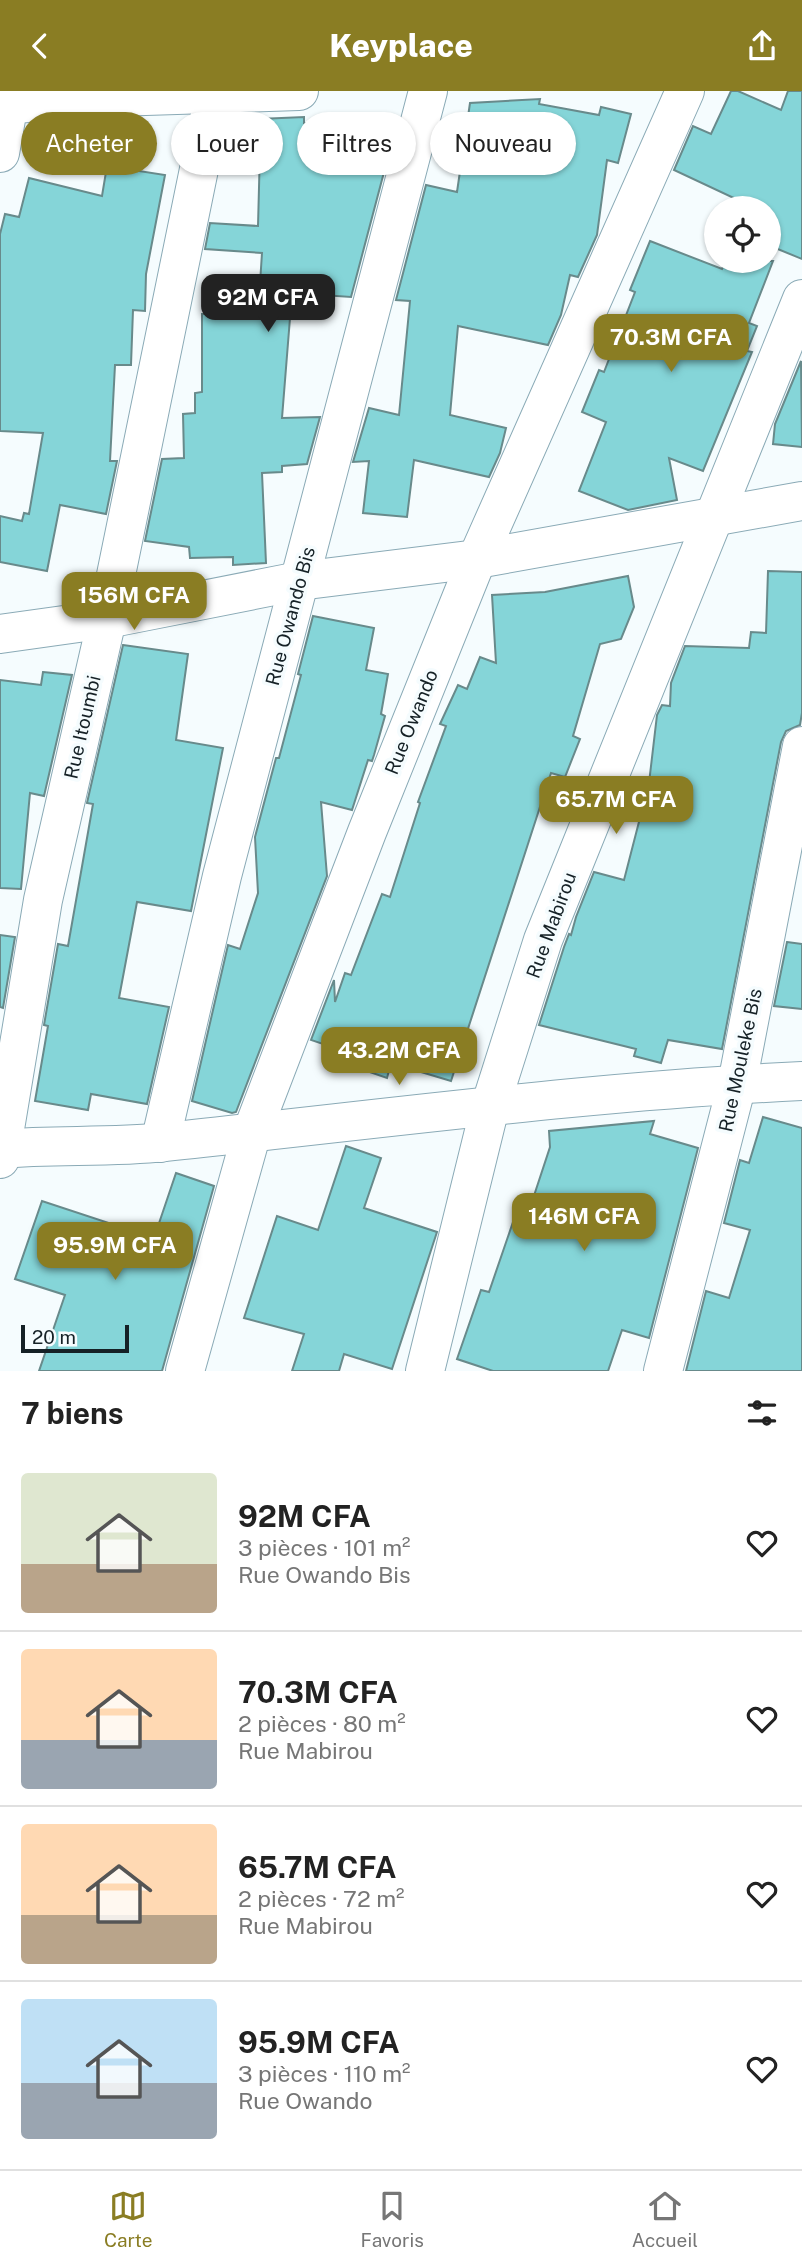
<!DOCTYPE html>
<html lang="fr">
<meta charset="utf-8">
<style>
body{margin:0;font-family:"Public Sans",sans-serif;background:#f6f6f6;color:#222;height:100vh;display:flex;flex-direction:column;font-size:26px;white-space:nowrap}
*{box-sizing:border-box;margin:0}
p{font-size:23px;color:#767676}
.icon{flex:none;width:38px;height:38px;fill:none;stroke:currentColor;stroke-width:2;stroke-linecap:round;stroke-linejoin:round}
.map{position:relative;height:1280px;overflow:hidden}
.panel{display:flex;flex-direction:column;background:#fff;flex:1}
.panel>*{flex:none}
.hud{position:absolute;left:21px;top:21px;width:761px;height:63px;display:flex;gap:14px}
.buttons{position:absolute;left:704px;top:105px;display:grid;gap:14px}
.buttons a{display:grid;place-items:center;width:77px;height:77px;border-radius:50%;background:#fff;box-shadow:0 2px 5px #0004;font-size:35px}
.scale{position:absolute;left:21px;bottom:18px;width:108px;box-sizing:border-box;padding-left:7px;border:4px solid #152126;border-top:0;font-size:19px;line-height:24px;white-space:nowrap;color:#152126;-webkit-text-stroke:5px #f5fcfe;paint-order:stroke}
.price{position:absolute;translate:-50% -60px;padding:0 16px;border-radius:14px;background:#8a7d23;color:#fff;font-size:23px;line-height:46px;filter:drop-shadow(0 2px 4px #0008)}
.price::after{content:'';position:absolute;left:50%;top:42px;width:21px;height:16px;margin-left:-10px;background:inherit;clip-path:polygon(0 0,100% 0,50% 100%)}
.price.selected{background:#222;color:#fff}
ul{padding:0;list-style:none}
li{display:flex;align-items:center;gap:21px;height:175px;padding:0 21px}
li+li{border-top:2px solid #e0e0e0}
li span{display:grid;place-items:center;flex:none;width:196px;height:140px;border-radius:7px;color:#555}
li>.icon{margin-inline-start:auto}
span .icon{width:84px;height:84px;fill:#fffc;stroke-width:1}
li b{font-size:30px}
h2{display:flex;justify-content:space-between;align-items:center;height:84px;padding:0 21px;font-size:30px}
.chip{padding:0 24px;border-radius:32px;background:#fff;box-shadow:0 2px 5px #0004;font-size:24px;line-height:63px}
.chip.selected{background:#8a7d23;color:#fff}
header{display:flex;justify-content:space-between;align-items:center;height:91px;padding:0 21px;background:#8a7d23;color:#fff;font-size:32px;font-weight:800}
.tab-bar{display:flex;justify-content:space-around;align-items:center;height:98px;border-top:2px solid #e0e0e0;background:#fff;font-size:19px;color:#767676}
.tab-bar a{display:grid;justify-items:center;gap:4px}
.tab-bar .selected{color:#8a7d23}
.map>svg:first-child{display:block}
.building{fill:#85d5d8;stroke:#688a8b;stroke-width:2}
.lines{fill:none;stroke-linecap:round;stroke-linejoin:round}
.street-casing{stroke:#8aaab6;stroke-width:40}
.street{stroke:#fff;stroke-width:38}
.labels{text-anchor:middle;stroke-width:7;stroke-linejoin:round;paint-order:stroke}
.street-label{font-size:19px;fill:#152126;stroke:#f5fcfe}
</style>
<header><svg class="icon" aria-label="back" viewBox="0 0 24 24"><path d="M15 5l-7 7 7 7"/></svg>Keyplace<svg class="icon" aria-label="share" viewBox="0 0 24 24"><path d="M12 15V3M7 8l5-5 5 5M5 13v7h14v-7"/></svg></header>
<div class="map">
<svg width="802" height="1280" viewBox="0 0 802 1280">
<rect width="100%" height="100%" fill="#f5fcfe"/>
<g class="building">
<path d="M731,0H738L781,19L788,0H802V168L768,154V117H755L674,79L693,35L711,43Z"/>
<path d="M540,8L539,13L599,24L601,16L631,23L618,72L607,69L597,144L578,186L570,184L561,224L548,254L458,235L450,324L506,337L500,362L489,386L414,369L407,426L363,422L369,370L353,371L369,317L399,324L410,210L396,209L426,94L457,101L470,12Z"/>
<path d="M304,26V32H393V47L351,206L292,202L282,327L320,326L307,373L282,375V381L262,382L266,472L233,474V466L190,467L189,456L145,450L162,368L184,367L183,323L195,322V302L202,301V223H258L262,162L205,158L210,132L258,135L260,58L259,28Z"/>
<path d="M107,75L165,84L146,183L145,220L133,219L131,274H115L110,370H117L106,423L60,414L47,480L0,471V425L22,430L24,422L29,423L43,342L0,340V143L5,123L19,126L29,87L102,105Z"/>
<path d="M650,150L722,178L725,170H773L749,232L757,235L747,260L752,261L703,380L669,367L677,409L628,419L579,400L606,331L582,321L599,279L604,281L635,201L630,199Z"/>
<path d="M801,270L802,356L773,353L775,333Z"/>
<path d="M768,480L802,481V622L800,634L786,640L781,651L722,958L668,949L661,972L634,965L636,958L539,934L564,856L569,843L571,844L576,826L594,781L624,789L649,692L657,624L662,614L670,615L671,592L685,555L749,557L751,541L766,542Z"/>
<path d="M628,485L634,516L621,548L600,553L573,645L580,648L565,686L551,682L451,990L391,972L387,987L349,974L353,963L311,949L334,889L335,911L345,882L351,884L382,803L390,806L420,712L418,711L446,635L440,633L458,594L467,598L480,566L496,572L492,504L545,501Z"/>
<path d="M313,525L374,537L366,579L388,583L381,623L385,625L374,664L372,670L368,669L352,719L321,711L327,785L236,1021L232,1022L192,1010L228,854L240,858L258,802L255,746L276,667H279L301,584L298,583Z"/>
<path d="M123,554L188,563L176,649L223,657L191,820L137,811L119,907L169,916L147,1013L91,1003L88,1019L35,1010L48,935L44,934L58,853L68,855L93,713L87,712Z"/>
<path d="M43,581L72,584L44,705L30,702L21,798L0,797V589L41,594Z"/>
<path d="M0,844L15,846L3,917L0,916Z"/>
<path d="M787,851L802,853V918L774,915Z"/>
<path d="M763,1026L802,1037V1280H686L706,1200L729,1207L750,1139L724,1132L740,1069L749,1072Z"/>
<path d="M654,1030L650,1043L698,1057L649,1247L622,1239L608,1280H493L457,1268L481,1199L489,1201L513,1131L524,1135L550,1056L549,1040Z"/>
<path d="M346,1055L381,1067L364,1117L437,1141L392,1278L344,1263L339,1280H292L304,1243L244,1227L277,1125L318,1139Z"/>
<path d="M176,1082L214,1095L162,1280H39L65,1204L15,1188L42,1110L154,1147Z"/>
</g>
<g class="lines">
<defs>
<g id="street">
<path d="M0,14L114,6L299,0"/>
<path d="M0,62L11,0"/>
<path d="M0,543L107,528L299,490L477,468L802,410"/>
<path d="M160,1052L222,785L428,0"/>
<path d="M0,1058C54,1053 110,1057 164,1051C376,1029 589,1000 802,990"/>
<path d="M0,1068L43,809L107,528L215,0"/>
<path d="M185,1280L252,1041L367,741L477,468L685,0"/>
<path d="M425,1280L490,1016L543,849L802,208"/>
<path d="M663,1280L737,993L802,655"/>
</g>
</defs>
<use href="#street" class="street-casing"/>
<use href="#street" class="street"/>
</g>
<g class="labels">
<g class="street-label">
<text transform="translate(290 525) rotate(-75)" y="7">Rue Owando Bis</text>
<text transform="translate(411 631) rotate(-68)" y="7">Rue Owando</text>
<text transform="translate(82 636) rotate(-77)" y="7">Rue Itoumbi</text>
<text transform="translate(551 834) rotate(-70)" y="7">Rue Mabirou</text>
<text transform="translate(740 969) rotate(-78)" y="7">Rue Mouleke Bis</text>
</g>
</g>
</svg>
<div class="buttons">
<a><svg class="icon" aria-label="locate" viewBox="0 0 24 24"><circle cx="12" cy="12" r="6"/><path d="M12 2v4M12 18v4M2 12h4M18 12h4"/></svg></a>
</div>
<div class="scale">20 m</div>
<b class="price selected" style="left:268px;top:243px">92M CFA</b>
<b class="price" style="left:671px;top:283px">70.3M CFA</b>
<b class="price" style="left:134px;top:541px">156M CFA</b>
<b class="price" style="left:616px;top:745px">65.7M CFA</b>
<b class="price" style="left:399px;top:996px">43.2M CFA</b>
<b class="price" style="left:584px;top:1162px">146M CFA</b>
<b class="price" style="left:115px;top:1191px">95.9M CFA</b>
<div class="hud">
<a class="chip selected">Acheter</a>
<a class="chip">Louer</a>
<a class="chip">Filtres</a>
<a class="chip">Nouveau</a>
</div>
</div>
<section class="panel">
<h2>7 biens<svg class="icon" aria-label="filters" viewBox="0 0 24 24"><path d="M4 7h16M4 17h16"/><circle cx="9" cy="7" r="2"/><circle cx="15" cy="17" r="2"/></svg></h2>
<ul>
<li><span style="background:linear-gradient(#dfe7d0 65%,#b9a48a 0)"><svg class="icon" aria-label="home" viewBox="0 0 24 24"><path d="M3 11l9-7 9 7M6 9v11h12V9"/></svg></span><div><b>92M CFA</b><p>3 pièces · 101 m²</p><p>Rue Owando Bis</p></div><svg class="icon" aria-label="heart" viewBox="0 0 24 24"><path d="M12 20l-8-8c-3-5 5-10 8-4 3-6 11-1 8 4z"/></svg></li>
<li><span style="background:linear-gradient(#ffd9b3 65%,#9aa5b1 0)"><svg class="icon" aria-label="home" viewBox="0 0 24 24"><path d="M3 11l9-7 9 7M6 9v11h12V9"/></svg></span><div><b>70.3M CFA</b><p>2 pièces · 80 m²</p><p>Rue Mabirou</p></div><svg class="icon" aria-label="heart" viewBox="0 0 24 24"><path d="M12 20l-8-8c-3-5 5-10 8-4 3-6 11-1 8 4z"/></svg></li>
<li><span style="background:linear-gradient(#ffd9b3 65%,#b9a48a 0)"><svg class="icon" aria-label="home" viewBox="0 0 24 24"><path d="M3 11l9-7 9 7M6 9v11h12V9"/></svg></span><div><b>65.7M CFA</b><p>2 pièces · 72 m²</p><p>Rue Mabirou</p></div><svg class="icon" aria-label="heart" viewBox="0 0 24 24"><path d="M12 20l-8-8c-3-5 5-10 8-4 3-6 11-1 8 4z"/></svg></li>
<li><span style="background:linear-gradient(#bfe0f5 60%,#9aa5b1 0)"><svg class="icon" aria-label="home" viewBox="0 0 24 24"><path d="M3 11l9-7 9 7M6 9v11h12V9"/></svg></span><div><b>95.9M CFA</b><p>3 pièces · 110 m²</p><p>Rue Owando</p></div><svg class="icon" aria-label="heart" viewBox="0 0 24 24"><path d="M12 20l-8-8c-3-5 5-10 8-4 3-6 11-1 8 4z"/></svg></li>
</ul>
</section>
<nav class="tab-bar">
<a class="selected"><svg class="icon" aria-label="map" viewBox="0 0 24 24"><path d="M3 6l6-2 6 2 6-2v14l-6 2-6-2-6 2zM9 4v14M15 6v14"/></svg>Carte</a>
<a><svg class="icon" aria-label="saved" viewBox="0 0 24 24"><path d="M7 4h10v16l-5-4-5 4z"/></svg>Favoris</a>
<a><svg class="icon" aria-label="home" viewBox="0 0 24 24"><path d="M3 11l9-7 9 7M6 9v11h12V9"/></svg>Accueil</a>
</nav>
